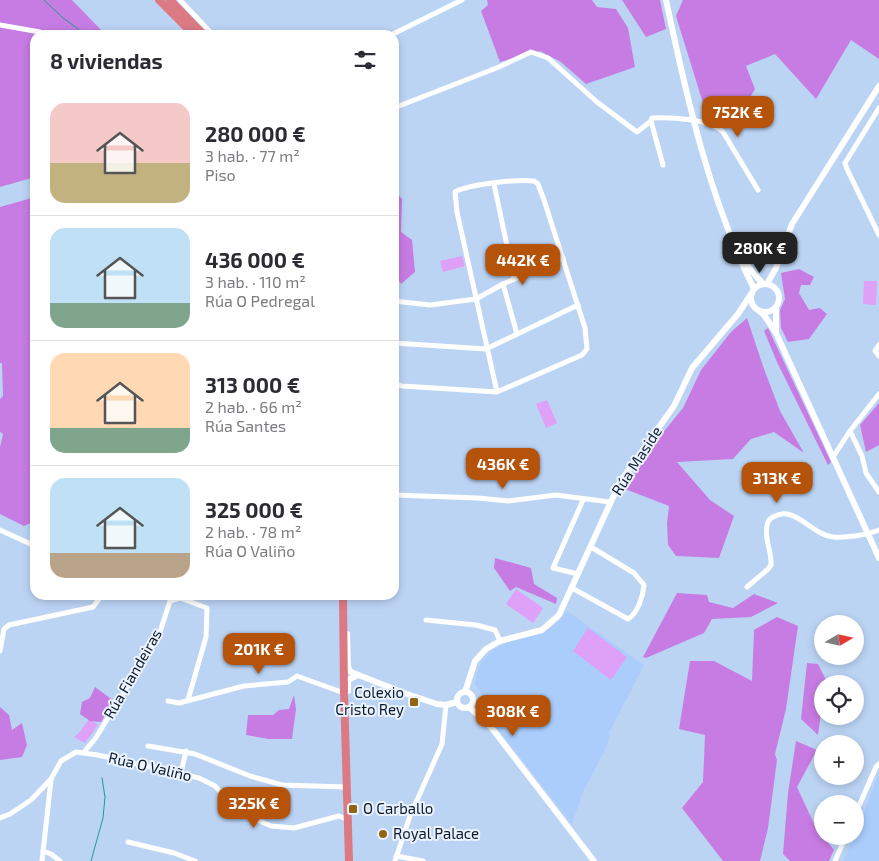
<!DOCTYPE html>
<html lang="es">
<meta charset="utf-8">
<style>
body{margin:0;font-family:"Exo 2",sans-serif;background:#f7f7f7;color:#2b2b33;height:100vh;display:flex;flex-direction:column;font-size:19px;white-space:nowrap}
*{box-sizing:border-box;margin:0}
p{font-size:16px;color:#7c7c81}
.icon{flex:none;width:28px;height:28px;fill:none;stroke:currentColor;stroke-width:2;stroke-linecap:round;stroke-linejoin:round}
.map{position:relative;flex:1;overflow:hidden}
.sheet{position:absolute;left:30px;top:30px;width:369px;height:570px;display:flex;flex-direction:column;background:#fff;border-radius:15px;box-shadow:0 2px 8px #0003}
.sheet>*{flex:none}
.needle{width:32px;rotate:81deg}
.buttons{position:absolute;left:814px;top:615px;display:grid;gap:10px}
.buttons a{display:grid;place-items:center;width:50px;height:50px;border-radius:50%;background:#fff;box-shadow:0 2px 8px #0003;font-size:25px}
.price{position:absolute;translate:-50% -42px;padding:0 11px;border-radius:10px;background:#b45309;color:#fff;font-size:16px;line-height:32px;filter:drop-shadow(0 1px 2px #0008)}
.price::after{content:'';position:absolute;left:50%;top:30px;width:15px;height:11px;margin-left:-8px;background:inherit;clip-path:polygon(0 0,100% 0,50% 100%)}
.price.current{background:#222;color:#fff}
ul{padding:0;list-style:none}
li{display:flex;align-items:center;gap:15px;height:125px;padding:0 20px}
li+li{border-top:1px solid #e1e1e2}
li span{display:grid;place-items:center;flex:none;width:140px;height:100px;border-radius:15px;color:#555}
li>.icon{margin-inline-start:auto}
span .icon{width:60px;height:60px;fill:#fffc;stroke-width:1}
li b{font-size:21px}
h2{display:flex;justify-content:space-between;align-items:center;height:60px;padding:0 20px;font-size:21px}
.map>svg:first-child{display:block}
.built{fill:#aacdfc}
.green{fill:#dfa0f7}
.forest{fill:#c77ce3}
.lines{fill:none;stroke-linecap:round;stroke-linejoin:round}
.stream{stroke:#21989a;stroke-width:1}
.minor{stroke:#fff;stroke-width:5}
.tertiary{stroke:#fff;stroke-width:6}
.trunk{stroke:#dc7a84;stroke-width:8}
.poi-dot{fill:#926511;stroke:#ebf3fe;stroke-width:2}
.labels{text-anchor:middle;stroke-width:4;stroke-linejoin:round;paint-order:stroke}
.street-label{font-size:15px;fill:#0d1b2e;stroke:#ebf3fe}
.poi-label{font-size:15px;fill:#0d1b2e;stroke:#ebf3fe;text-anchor:start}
</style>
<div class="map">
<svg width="879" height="861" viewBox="0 0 879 861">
<rect width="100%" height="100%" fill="#bcd4f4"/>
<g class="built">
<path d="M567,611L644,665L609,733L610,735L605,750L583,792L572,824L482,709L481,703L483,700L480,691L475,685L476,676L481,662L494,649L505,643L550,629L558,622Z"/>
<path d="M879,773V861H843L855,836Z"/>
</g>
<g class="green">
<path d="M462,256L465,266L443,272L440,261Z"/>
<path d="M864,281H877L876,305L863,304Z"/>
<path d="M547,400L557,423L546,428L536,404Z"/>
<path d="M516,589L543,608L533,623L506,604Z"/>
<path d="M588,628L627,657L611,680L573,651Z"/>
<path d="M89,719L98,725L85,743L74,737L80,732Z"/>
</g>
<g class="forest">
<path d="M0,0H72L104,33L122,30L135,35H35V177L0,187Z"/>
<path d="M487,0H592L597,7L616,9L628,28L635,67L586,84L561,62L540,51L500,62L481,11L488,5Z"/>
<path d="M622,0H660L666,29L646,37Z"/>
<path d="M683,0H879V59L851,40L816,99L775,54L746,66L755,89L746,104L703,103L676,16Z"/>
<path d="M394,190L402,199L401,232L412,240L415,272L401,284L394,274Z"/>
<path d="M35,197V521L24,526L0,514V447L3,434L0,432V399L3,396L2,363H0V207Z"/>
<path d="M799,269L814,277L810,285H801L799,293L809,310L820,308L827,314L809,339L788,342L781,328L780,310L785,299L781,273Z"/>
<path d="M747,318L764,369L780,411L804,453L774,432L751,439L733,459L677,462L710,500L734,516L719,558L676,556L668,545L667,523L669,506L625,489L652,446L683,408L701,370L731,332Z"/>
<path d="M768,328L831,462L828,465L777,362L764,331Z"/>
<path d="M879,403V445L866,452L860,425Z"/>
<path d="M495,558L531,568L534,584L557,598L556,604L516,587L510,591L494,568Z"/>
<path d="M677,593L707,595L709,602L733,608L754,594L778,603L751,617L712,619L704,633L646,658L643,657Z"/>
<path d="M777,617L798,626L786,709L775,754L777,760L768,828L760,861H723L682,808L703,782L705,735L679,729L690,661H714L752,681L754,630Z"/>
<path d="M807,663L818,664L826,680V684H822V706L818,735L801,719Z"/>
<path d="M95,687L114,701L101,722L90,721L80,714L82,702L90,698Z"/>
<path d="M294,695L296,709L292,739H269L246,735L248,715H273L279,710L289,709Z"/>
<path d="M0,707L9,715L12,730L22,723L27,745L22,757L0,760Z"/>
<path d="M796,741L817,750L797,787L815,826L834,850L829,861H790L783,854L788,793Z"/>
</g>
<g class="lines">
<g class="stream">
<path d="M44,0L62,17L86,35"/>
<path d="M91,861L103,818L105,797L102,778"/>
</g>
<g class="minor">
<path d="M180,0L213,35"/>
<path d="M0,25L40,32"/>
<path d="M391,35L462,0"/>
<path d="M394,108L499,67L531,52L548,58L597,102L637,132L651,121L652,118C671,117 710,119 723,132L758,190"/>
<path d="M879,108L845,163L847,169L879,235"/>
<path d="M651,121L663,165"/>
<path d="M494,184L514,279"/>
<path d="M503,284L517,334"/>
<path d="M394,301L430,305L476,299L503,284L563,258"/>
<path d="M394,343L486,349L578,305"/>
<path d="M879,345L875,351L879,356"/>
<path d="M394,383L402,386L497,392L582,355L587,349L585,328L544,200L538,184L534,181C518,179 469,184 455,192L457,212L497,392"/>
<path d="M850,431L862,456L866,473L879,492"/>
<path d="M833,457L850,431L879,394"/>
<path d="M394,495L478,498L508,501L556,495L610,502"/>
<path d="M0,530L35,546"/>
<path d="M578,574L553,568L583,500"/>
<path d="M747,587L768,569L771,565C772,552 764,538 767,526C767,522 769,519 773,517C795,504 811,535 833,537C847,538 866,535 879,530"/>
<path d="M572,588L628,619C638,613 643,596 644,585L634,573L591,547"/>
<path d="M180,598L207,608L206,637L188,700"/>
<path d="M426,620L476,625L495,630L500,641"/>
<path d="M0,651L4,629L9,625L93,607L102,595"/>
<path d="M168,701L179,703L244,686L288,682L297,676L344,693"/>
<path d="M148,746L195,754L250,776L282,785L347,787"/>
<path d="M84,752L95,739L159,635L170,601L180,598"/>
<path d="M181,773L186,751"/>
<path d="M855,815L876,767L879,764"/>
<path d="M0,818L10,814L31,800L51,779L61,761L76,752L98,755L199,778L215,786L238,811L271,826L294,828L339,816L348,820"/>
<path d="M128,842L174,853L195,861"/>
<path d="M43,851L51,854L60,861"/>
<path d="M396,856L423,861"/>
<path d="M42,861L51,780"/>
<path d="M395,861L410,816L442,744L446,705"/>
<path d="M835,861L846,836"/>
</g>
<g class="tertiary">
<path d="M666,0C687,99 709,198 754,289"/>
<path d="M744,262L763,284"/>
<circle cx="765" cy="298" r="14"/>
<path d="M767,284L776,268L792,224L879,86"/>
<path d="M759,311L764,315L776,333L879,558"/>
<path d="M776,332V307"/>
<path d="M347,634L348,667L351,672L404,693L437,704L446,705L457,702"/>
<path d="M348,691V680L358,675"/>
<circle cx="465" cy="700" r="8"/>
<path d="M465,692L475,661L486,649L500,641L542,630L559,615L620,482L674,406L692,368L738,314L751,294"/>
<path d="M469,707L491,727L594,861"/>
</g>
<g class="trunk">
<path d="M159,0L194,35"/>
<path d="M170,0L204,35"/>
<path d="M343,595L344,693L349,861"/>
</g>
</g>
<g class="poi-dot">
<rect x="409" y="697" width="10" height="10" rx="2.5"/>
<rect x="348" y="804" width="10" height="10" rx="2.5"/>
<circle cx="383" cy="834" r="5"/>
</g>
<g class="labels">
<g class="street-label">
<text transform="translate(637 461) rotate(-57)" y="5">Rúa Maside</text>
<text transform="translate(133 674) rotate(-60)" y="5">Rúa Fiandeiras</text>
<text transform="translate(150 767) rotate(13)" y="5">Rúa O Valiño</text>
</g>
<g class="poi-label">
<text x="404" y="698" text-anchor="end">Colexio<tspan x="404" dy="17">Cristo Rey</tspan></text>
<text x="363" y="814">O Carballo</text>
<text x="393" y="839">Royal Palace</text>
</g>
</g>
</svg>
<div class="buttons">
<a><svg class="needle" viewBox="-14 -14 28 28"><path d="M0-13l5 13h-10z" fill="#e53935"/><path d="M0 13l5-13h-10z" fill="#7c7c81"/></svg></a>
<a><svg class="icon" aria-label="locate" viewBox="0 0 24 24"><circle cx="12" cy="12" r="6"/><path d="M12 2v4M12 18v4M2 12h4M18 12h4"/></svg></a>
<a>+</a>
<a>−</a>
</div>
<b class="price" style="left:738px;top:138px">752K €</b>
<b class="price current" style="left:760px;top:274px">280K €</b>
<b class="price" style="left:523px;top:286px">442K €</b>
<b class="price" style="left:503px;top:490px">436K €</b>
<b class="price" style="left:777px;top:504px">313K €</b>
<b class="price" style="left:259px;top:675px">201K €</b>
<b class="price" style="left:513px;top:737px">308K €</b>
<b class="price" style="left:254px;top:829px">325K €</b>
<section class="sheet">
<h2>8 viviendas<svg class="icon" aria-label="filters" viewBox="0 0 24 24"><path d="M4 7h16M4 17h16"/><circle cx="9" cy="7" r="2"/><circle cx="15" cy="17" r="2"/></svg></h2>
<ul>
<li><span style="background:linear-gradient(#f6c9c9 60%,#c2b280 0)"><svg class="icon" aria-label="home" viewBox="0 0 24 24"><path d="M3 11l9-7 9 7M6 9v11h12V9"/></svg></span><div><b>280 000 €</b><p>3 hab. · 77 m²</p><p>Piso</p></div></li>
<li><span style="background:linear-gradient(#bfe0f5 75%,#7fa58c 0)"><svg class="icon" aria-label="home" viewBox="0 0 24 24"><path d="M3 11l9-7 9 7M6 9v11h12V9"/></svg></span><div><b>436 000 €</b><p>3 hab. · 110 m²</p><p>Rúa O Pedregal</p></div></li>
<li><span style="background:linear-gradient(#ffd9b3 75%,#7fa58c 0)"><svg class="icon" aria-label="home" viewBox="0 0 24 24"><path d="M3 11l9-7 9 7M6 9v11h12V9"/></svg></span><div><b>313 000 €</b><p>2 hab. · 66 m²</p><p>Rúa Santes</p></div></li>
<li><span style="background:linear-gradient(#bfe0f5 75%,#b9a48a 0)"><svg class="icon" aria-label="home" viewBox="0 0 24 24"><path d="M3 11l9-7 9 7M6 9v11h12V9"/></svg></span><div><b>325 000 €</b><p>2 hab. · 78 m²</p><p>Rúa O Valiño</p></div></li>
</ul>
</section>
</div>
